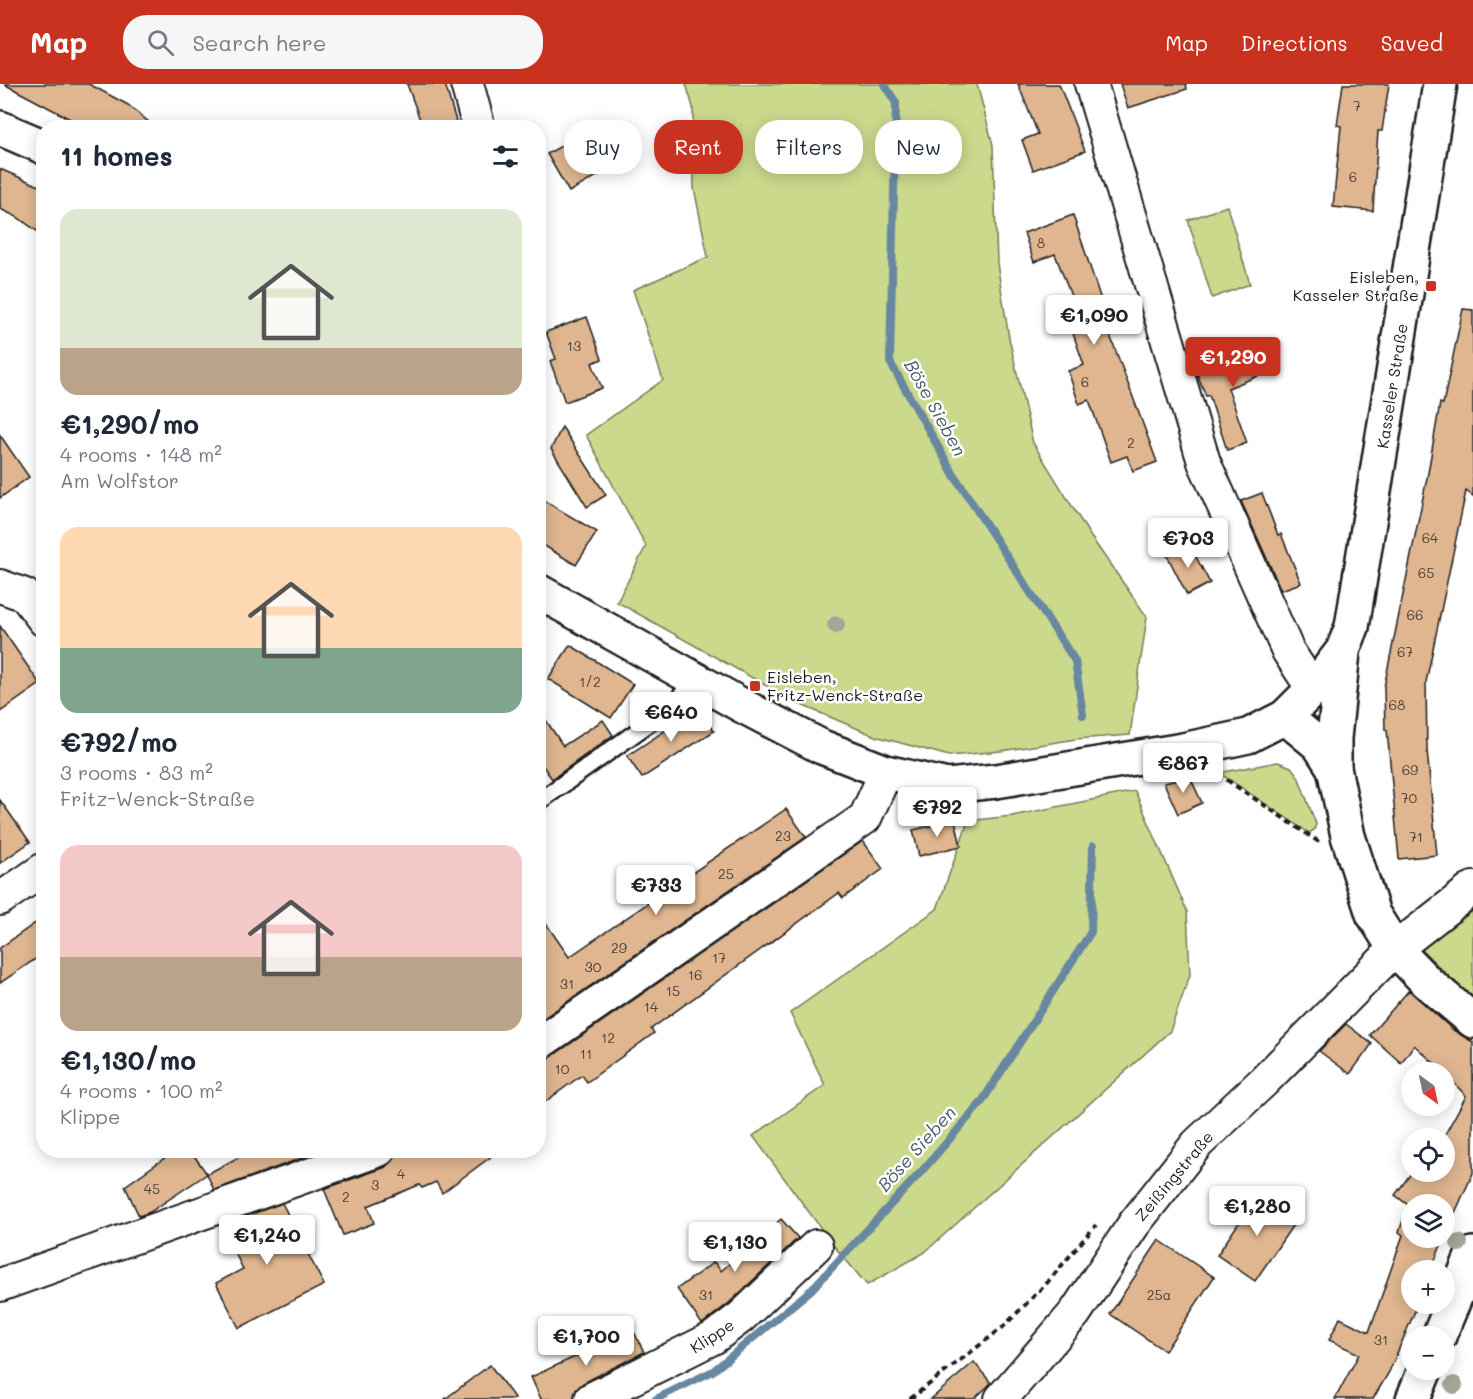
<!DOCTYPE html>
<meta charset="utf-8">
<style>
body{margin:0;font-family:Mali,sans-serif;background:#f6f6f7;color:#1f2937;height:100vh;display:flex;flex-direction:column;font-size:22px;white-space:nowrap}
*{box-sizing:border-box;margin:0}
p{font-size:20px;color:#747a83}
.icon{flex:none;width:33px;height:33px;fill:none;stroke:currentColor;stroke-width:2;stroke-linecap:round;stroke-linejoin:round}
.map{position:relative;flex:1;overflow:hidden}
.panel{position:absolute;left:36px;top:36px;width:510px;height:1038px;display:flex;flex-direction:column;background:#fff;border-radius:24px;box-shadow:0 3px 15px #0003}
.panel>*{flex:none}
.guide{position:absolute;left:564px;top:36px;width:570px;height:54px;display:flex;gap:12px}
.needle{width:39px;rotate:147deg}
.buttons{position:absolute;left:1401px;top:978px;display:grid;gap:12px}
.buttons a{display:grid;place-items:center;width:54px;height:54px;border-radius:50%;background:#fff;box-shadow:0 3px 15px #0003;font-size:30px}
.price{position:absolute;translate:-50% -51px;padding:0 14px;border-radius:6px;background:#fff;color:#222;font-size:20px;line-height:39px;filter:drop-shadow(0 2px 3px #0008)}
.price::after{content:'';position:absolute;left:50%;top:36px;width:18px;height:14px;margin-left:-9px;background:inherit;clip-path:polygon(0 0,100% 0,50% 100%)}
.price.selected{background:#c8321e;color:#fff}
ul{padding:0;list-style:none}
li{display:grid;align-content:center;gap:12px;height:318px;padding:0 24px}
li span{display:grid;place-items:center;height:186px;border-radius:18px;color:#555}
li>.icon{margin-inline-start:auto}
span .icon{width:108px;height:108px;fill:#fffc;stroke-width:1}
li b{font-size:26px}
h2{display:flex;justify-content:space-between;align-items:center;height:72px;padding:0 24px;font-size:26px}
.chip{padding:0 21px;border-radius:24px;background:#fff;box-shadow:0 3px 15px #0003;font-size:21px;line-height:54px}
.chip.selected{background:#c8321e;color:#fff}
header{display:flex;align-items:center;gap:36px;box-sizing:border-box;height:84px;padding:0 30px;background:#c8321e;color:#fff}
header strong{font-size:28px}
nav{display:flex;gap:33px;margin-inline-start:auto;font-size:21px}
.search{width:420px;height:54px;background:#f6f6f7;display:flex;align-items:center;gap:15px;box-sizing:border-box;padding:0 21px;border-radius:24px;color:#747a83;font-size:22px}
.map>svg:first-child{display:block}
.green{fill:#cbd98d;stroke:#747a54;stroke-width:1.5}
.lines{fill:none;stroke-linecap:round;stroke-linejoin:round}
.stream{stroke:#6887a0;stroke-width:8}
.building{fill:#dfb690;stroke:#1c1c1c;stroke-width:1.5}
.service-casing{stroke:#1c1c1c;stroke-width:21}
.minor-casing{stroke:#1c1c1c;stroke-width:36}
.secondary-casing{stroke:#1c1c1c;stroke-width:38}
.path{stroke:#1c1c1c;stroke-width:4;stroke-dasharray:6 4.5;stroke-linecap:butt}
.service{stroke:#fff;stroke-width:16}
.minor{stroke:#fff;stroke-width:32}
.secondary{stroke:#fff;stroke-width:33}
.tree{fill:#a4a698}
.poi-dot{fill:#c8321e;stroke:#fff;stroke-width:2}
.labels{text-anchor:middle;stroke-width:5;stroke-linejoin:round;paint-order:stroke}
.number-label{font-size:14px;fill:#4d4239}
.poi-label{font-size:16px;fill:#1c1c1c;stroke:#fff;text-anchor:end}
.street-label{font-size:16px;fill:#1c1c1c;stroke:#fff}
.water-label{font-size:18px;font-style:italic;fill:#485b69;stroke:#fff}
</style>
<header>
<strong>Map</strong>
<div class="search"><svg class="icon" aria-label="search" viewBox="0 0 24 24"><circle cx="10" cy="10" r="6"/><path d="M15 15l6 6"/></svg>Search here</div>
<nav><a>Map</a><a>Directions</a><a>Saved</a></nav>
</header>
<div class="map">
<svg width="1473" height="1315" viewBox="0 0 1473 1315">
<rect width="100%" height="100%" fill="#fff"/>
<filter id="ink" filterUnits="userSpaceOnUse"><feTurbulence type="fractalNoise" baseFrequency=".0167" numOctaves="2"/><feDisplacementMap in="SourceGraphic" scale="12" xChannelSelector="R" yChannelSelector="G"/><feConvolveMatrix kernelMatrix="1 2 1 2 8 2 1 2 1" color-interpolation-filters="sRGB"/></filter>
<g filter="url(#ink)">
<g class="green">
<path d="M686,0H977L993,61L997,179L1009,254L1033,359L1091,453L1147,533L1130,651L1076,655L1001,667L949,672L875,652L799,620L617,518L646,462L586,351L663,296L633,206L708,173L694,104L693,23Z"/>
<path d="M1227,122L1250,200L1212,214L1188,136Z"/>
<path d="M1278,678L1291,683L1298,692L1316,740L1314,746L1309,749L1224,692L1223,688Z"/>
<path d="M1135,707L1187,827L1190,891L1170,947L924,1169L867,1201L834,1162L753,1052L825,1001L790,929L937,825L968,737L1012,732Z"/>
<path d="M1473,827V916L1421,865Z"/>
</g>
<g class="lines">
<g class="stream">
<path d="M884,0L896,19L890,278L954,391L1075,577L1083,631"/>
<path d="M656,1315L713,1287L811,1206L921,1088L981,1019L1091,848L1093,762"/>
</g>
</g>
<g class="building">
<path d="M4,0H89L128,21L156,44H87Z"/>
<path d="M407,0H445L458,44H423Z"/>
<path d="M1018,0H1059L1085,67L1033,86L1022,56L1038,50Z"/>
<path d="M1120,0H1186L1187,5L1128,24Z"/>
<path d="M1343,0H1389L1382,47H1378L1373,127L1333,123L1341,42L1337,41Z"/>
<path d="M591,45L613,83L569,108L547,70Z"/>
<path d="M0,85L44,104V152L17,133L0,125Z"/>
<path d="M1073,131L1107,234L1104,235L1157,378L1133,387L1127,372L1111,378L1089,316L1079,320L1068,287L1084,281L1061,215L1071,212L1055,170L1034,178L1024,149Z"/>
<path d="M1463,225L1473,226V412L1466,407L1426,598L1427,666L1437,771L1399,775L1387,646H1385L1384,603L1428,389L1440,319L1443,320Z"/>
<path d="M587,233L602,275L592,279L602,304L565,318L550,277L556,275L546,248Z"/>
<path d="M1266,260L1276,285L1228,304L1247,359L1227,366L1209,311L1206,312L1196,287Z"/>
<path d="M562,343L606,411L587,423L551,365Z"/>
<path d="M0,351L29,393L0,414Z"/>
<path d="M1262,409L1278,451L1281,450L1301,499L1281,506L1241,417Z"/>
<path d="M538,413L597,448L576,481L538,458Z"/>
<path d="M1189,460L1210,499L1187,511L1167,471Z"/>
<path d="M0,542L40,600L0,628Z"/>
<path d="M570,561L633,600L611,634L548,595Z"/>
<path d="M538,624L563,662L603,636L613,651L552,695L538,675Z"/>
<path d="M699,624L714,647L642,694L627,672Z"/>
<path d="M1190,693L1202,719L1178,730L1164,699Z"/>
<path d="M0,716L30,758L0,779Z"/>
<path d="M786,725L806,753L538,938V828L569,873Z"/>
<path d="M955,736L961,762L919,772L913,746Z"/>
<path d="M863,757L883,785L843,814L839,809L651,945L654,949L587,998L582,991L538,1023V978L548,975Z"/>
<path d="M44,833V869L0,899V864Z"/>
<path d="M1409,906L1453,946L1473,958V1089L1444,1153V1120H1412V1154H1444L1431,1186H1412V1220H1418L1389,1288L1373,1315H1335L1359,1270L1329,1256L1340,1234L1369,1248L1403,1151L1399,1148L1408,1121L1395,1111L1412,1088H1444V1054H1443L1466,1012L1444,988L1414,961L1401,979L1370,951Z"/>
<path d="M1346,940L1372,960L1350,990L1319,967Z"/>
<path d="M176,1066H190L207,1090L252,1066H324L214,1106L207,1090L150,1128L139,1132L125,1102Z"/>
<path d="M397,1066H500L442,1109L436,1098L422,1104L419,1101L368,1122L374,1139L343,1151L324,1105L386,1083L393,1077Z"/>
<path d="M1259,1109L1297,1135L1255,1197L1217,1171Z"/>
<path d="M282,1119L324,1201L239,1244L216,1199L243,1185L226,1151L232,1148L228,1139Z"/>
<path d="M781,1135L798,1154L729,1219L702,1240L677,1205L714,1178L721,1187Z"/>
<path d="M1159,1156L1214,1193L1165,1267L1110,1230Z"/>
<path d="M633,1246L644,1268L583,1299L576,1306L573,1315H541L531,1293Z"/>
<path d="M974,1278L991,1299L987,1303L974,1315H931Z"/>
<path d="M490,1281L515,1315H445Z"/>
</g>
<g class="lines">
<defs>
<path id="service" d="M538,718L673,622L695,595"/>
<g id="minor">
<path d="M467,0L479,44"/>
<path d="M1091,0L1204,378L1288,567L1313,605"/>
<path d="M0,502L25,511L44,536"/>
<path d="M0,815L44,785"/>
<path d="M538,960L865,734L886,688"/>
<path d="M0,1201L379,1066"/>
<path d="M591,1315L713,1254L741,1233L816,1162"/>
<path d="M1001,1315L1075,1229L1134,1140L1197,1060L1264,997L1395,865L1473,804"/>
</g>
<g id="secondary">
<path d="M0,44L44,63"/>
<path d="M538,507L741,621L822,663L886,688L948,702L996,697L1183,666L1248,652L1285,633L1313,605L1343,566L1352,543L1440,0"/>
<path d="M1343,568L1334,654V684L1348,752L1373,830L1395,865L1427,898L1473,937"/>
<path d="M1285,633L1319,661L1334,684"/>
<path d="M1439,1252L1473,1170"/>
<path d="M1413,1315L1425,1286"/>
</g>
</defs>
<use href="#service" class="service-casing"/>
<use href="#minor" class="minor-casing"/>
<use href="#secondary" class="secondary-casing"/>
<g class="path">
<path d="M1218,690L1319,758"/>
<path d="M910,1315L1002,1244L1046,1200L1096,1141"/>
</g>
<use href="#service" class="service"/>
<use href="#minor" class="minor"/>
<use href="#secondary" class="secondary"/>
</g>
<g class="tree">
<circle cx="836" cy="541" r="9"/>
<circle cx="1459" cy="1159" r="9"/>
<circle cx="1454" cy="1301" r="9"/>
</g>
</g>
<g class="poi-dot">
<rect x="1425" y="196" width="12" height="12" rx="3"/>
<rect x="749" y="596" width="12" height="12" rx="3"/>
</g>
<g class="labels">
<g class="number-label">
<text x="1357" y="27">7</text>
<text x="1353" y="98">6</text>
<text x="1041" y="164">8</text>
<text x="574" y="267">13</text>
<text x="1085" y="303">6</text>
<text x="1131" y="364">2</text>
<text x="1430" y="459">64</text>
<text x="1426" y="494">65</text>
<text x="1415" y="536">66</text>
<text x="1405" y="573">67</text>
<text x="590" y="603">1/2</text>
<text x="1397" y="626">68</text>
<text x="1410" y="691">69</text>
<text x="1409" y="719">70</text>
<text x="783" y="757">23</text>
<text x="1416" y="758">71</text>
<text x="726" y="795">25</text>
<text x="619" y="869">29</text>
<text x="719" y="879">17</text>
<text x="593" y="888">30</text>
<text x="695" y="896">16</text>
<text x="567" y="905">31</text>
<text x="673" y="912">15</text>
<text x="651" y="928">14</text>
<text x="608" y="959">12</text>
<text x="586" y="975">11</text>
<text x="562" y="990">10</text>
<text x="401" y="1095">4</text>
<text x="375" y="1106">3</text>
<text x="152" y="1110">45</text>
<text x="346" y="1118">2</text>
<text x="706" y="1216">31</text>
<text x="1159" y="1216">25a</text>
<text x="1381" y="1261">31</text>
</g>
<g class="poi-label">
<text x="1419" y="199">Eisleben,<tspan x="1419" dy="18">Kasseler Straße</tspan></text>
<text x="767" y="599" text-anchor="start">Eisleben,<tspan x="767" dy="18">Fritz-Wenck-Straße</tspan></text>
</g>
<g class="street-label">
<text transform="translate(1392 302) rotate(-81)" y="6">Kasseler Straße</text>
<text transform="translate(1174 1092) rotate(-50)" y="6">Zeißingstraße</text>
<text transform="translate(712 1252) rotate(-33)" y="6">Klippe</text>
</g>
<g class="water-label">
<text transform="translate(935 324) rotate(61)" y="6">Böse Sieben</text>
<text transform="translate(917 1065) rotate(-48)" y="6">Böse Sieben</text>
</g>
</g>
</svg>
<div class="buttons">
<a><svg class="needle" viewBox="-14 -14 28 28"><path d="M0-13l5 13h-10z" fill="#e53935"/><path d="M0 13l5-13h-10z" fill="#747a83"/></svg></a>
<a><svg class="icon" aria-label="locate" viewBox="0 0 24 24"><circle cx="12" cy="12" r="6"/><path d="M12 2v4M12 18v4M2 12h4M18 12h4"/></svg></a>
<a><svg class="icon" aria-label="layers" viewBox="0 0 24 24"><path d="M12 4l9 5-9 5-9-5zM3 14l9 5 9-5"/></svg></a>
<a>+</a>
<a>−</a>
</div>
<b class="price" style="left:1094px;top:262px">€1,090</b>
<b class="price selected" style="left:1233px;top:304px">€1,290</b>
<b class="price" style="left:1188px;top:485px">€703</b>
<b class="price" style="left:671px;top:659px">€640</b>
<b class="price" style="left:1183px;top:710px">€867</b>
<b class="price" style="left:937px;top:754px">€792</b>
<b class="price" style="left:656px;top:832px">€733</b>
<b class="price" style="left:1257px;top:1153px">€1,280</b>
<b class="price" style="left:267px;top:1182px">€1,240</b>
<b class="price" style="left:735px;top:1189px">€1,130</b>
<b class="price" style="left:586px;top:1283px">€1,700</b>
<div class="guide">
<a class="chip">Buy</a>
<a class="chip selected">Rent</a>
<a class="chip">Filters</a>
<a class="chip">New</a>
</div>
<section class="panel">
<h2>11 homes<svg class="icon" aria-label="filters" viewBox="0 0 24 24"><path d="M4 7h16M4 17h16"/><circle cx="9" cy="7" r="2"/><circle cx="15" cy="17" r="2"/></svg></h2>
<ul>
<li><span style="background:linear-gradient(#dfe7d0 75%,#b9a48a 0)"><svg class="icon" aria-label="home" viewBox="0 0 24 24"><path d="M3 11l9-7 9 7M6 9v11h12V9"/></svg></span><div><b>€1,290/mo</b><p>4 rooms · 148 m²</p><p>Am Wolfstor</p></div></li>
<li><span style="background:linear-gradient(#ffd9b3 65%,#7fa58c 0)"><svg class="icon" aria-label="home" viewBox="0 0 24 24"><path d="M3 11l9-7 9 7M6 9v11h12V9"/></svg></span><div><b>€792/mo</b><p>3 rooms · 83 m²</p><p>Fritz-Wenck-Straße</p></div></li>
<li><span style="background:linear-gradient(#f6c9c9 60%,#b9a48a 0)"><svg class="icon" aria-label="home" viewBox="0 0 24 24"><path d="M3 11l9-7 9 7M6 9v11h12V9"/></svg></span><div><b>€1,130/mo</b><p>4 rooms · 100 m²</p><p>Klippe</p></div></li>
</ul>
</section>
</div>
